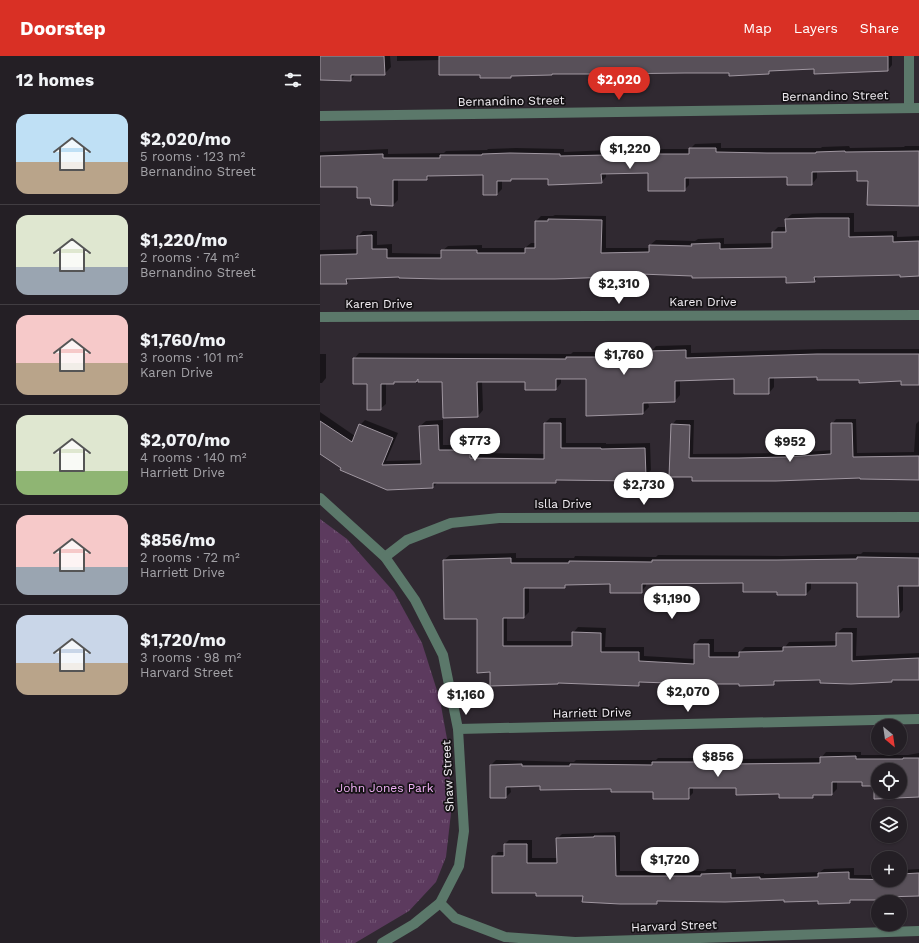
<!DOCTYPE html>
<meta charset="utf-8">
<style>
body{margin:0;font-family:"Work Sans",sans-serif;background:#2c272d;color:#f1f3f6;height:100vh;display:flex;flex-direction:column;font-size:15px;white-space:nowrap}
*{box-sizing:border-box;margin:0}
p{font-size:13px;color:#a3a2a7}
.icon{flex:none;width:22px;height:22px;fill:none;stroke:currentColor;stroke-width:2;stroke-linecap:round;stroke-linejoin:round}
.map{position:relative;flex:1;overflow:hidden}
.panel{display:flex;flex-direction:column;background:#241f25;width:320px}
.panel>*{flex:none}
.needle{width:26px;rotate:151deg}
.tools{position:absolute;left:551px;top:663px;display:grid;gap:8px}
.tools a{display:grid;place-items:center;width:36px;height:36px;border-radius:50%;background:#241f25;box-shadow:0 1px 3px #0004,0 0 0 1px #413d42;font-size:20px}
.price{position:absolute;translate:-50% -34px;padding:0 9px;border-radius:14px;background:#fff;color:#222;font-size:13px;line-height:26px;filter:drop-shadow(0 1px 2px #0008)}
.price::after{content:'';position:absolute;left:50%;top:24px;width:12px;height:9px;margin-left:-6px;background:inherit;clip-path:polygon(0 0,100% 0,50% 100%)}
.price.selected{background:#d93025;color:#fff}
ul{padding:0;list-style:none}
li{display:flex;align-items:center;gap:12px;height:100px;padding:0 16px}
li+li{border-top:1px solid #413d42}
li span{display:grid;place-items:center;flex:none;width:112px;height:80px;border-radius:12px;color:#555}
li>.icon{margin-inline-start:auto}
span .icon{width:48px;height:48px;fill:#fffc;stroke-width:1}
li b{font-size:17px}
h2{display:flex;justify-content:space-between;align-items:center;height:48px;padding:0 16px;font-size:17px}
header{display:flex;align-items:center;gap:24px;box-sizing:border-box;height:56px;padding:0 20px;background:#d93025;color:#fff}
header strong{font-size:19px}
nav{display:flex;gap:22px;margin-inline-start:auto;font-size:14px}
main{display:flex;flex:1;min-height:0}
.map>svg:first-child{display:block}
.park{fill:url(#park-tufts)}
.shadow{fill:#0007;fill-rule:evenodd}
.building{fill:#585059;stroke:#a097a1;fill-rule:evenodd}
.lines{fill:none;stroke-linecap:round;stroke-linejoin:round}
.minor{stroke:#5b786a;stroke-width:10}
.labels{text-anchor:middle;stroke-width:3.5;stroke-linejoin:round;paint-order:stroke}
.street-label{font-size:12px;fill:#f6f2f7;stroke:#161316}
.park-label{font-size:12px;fill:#f2b1f7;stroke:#161316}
</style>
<header>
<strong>Doorstep</strong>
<nav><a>Map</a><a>Layers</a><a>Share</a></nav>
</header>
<main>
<section class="panel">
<h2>12 homes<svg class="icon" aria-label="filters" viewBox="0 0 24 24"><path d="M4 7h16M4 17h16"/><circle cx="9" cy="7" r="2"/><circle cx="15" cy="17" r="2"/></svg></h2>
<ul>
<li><span style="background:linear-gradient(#bfe0f5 60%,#b9a48a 0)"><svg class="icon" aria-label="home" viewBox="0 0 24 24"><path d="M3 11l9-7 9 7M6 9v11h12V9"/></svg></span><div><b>$2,020/mo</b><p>5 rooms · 123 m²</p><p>Bernandino Street</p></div></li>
<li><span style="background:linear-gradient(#dfe7d0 65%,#9aa5b1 0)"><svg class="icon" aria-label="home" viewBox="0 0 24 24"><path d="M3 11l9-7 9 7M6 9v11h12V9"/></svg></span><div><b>$1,220/mo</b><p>2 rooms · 74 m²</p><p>Bernandino Street</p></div></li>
<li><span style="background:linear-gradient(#f6c9c9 60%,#b9a48a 0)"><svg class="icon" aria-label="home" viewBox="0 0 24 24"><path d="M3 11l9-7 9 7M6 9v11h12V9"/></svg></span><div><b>$1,760/mo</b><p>3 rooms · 101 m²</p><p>Karen Drive</p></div></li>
<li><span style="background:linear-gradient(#dfe7d0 70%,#8fb573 0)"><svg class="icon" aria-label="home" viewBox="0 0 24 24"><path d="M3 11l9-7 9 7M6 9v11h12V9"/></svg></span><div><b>$2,070/mo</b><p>4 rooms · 140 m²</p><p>Harriett Drive</p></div></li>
<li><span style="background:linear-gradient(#f6c9c9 65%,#9aa5b1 0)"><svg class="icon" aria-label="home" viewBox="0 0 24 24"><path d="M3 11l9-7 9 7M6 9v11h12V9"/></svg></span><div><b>$856/mo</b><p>2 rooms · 72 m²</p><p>Harriett Drive</p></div></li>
<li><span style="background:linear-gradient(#c9d6e8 60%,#b9a48a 0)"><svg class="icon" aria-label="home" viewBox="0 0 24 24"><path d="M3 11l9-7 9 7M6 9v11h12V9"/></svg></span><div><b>$1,720/mo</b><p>3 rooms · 98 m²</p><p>Harvard Street</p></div></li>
</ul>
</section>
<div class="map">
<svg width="599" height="887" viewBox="0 0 599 887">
<defs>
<pattern id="park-tufts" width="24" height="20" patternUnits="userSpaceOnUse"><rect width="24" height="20" fill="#5c3a5e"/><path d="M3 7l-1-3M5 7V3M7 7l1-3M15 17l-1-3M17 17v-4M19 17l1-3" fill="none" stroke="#745776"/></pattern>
</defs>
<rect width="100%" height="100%" fill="#302931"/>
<path class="park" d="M0,463L27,483L74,536L102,587L120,644L129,694L131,757L126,801L116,826L89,855L35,887H0Z"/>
<g class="shadow">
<path d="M0,0H70L71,11L64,18H36L30,24L0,23Z"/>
<path d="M77,0H572V9L568,14L495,12L451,14L448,17L410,16L233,17L193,19L191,21L161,18L120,4L77,5Z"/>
<path d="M401,87V92H501L502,91L529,90L530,92L584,91L585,90H599V149L549,124L538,114L497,115V122L492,128L468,120L369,121V129L364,134L329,116L286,117V121L281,126L229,122H192L191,124H182V133L177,138L164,118L111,119L107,123H78V144L73,149L51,141L38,130H0V96L68,93V98L124,97L126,95L167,94L168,93L196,92L244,93V96L289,94L292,91H323V93H370L375,88Z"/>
<path d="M502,157H534V176L577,175V181L599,180V219L581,218L499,220L494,225L467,220L321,217L319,219L80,220L31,221L26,227H0V194L38,193V180L43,175H57V189L72,188V197L122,198V195L128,190L162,189V192H205L211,187H216V165L221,160H233L235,159L286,160V192H330V189L336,184L375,185L378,183L404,182V188L453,187V176L458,171H467L466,163L472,158Z"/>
<path d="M371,289V297L503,293H599V328L582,324L498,320H454V331L449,337H415V322L360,324V339L355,345L328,346L329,351L323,357L283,359L267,322H241V327L236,333L206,325H162L163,354L158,360L123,325L98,322L76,325L74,327H66V348L60,353L34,303L39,297L251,298L253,296H282V297L331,296L336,290Z"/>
<path d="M0,298H6V322L2,327H0Z"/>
<path d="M0,356L35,380L40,369L45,364L78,377L66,405L101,404L100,370L106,365L123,364V389H155V397L225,398V367L230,362H246V387H286V388L330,387L331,414L325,420H317L313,424L238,423L236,426L119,425L113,431L22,411L0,397Z"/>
<path d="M516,363H536L537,397L594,396L596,368L599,365V423L541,421L373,420L352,369L356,364H374L373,398L472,397L512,394V368Z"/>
<path d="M543,496L599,497V529H583V554L578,560L538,526H491V533L486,538L458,535L424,526L326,527V530L321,536L291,527L247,528L244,531H209V556L204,561H187V585H253V577L258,571L286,572L285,591H324V600L375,603V588L380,583H394V596H420L425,591H465L469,586L517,585V577L523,572H537L536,600L599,597V623H575L572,626L458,624L454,628L322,625L319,628L238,626L171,615L158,562L124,504L130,499L196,497V502H254L255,500L336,501L338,499L463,500L541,498Z"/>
<path d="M506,696H541V699H588L599,697V741L555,742V729L543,725H517V733L512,738H495L493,741L417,731H373V737L368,742L334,736L292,732L221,729L190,730L191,736L186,741L171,709L176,704L254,706L256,704H336L338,702H415V703L501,702ZM558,714H580V736H558Z"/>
<path d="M300,776V815H385L387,813H416V818L444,817V818L500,816L504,813L534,812V819H558V824H580V817L583,814L599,813V839L566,840L564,843H533L530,846L499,844L465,843L339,844L336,847L264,839L217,836L173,801L178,796H185V788L189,784H212V802H238L237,783L242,778Z"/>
</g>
<g class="building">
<path d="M0,0H64L65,19H31V25L0,24Z"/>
<path d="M119,0H568V15L494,18V13L449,15V18L409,20V17H365L285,18H232V19L191,20V22H160V19H119Z"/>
<path d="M369,92H396V96L447,97H496V96L525,95V96L599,95V150L547,149L548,125H537V115L492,116V129H467V121L365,122V135H328V117L281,118L282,127L228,129V123H191V125H177V139H163V119L107,120V124H73V150L51,149L50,142H37V131H0V100L63,98V102H120V99H162V98L190,97L240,98V100L286,99V96L318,95V98H369Z"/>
<path d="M496,162H529V181L573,180V186L599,185V220L580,221V219L494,221L495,226L466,227V221L372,222V220L320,218V220L235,223H121L79,222V221L26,223L27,228H0V199L37,198V180L52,179V193H67V202H121V194H157V197H205V192H215V165H228V163L282,164L281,197L329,196V189L372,190L371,188L400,187V193L452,192V176H466L465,163Z"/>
<path d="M366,294V302L497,298H599V329H581V325L539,327V324H497V321L449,322V338H414V323L355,325V346L323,347V358L266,360V323H236V334H205V326H157L158,361L123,362L122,326H98V323L96,326H74V328H61V354H47V328H33V302L246,303V301H277V302L330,301V295Z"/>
<path d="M0,365L32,386L39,368L73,382L62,409L101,408L99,370L118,369L119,394H150V402L224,403V367H241V392H281V393L325,392L326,421H314V425L236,424V427H113V432L67,434L20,414L21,412L0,398Z"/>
<path d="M511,367H532L533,401L599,400V424L540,423V422L456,425H372V421H349L351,368L370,369L369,402H419L466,401L511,398Z"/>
<path d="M537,501L599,502V530H578L579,561H537V527H486V539H457V536H423V527L322,528V537H290V528L245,529V532H204V562H183V590H252V576L281,577V596H319V605L374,608V588H389V601H419V596L463,595V591L516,590V577H532V605L599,602V624H572V626L531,628L500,627V624L454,625V629L419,630V628H377L319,626V630L238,627V628L170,630V616L157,617V563H124L123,504L191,502V507H249V505L332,506V504H457L537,503Z"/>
<path d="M536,700V703H583V702H599V741L554,743V730H542V726H512V739H493V742H459V738L416,739V732H369V743H333V736H291V733L220,734V730L186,731V742H170V709L202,708V710H250V708L332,709V706H410V708L500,707V701ZM558,714H580V736H558Z"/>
<path d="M274,780H295L296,820H381V818L411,817V822L440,821V823L498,821V817L529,816V823L580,824V818L599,817V840L564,841V844H530V847L498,848V845L464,846V844L405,846L337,845V848H300L262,846L263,840H216V837H172V800H184V788H207V807H237L236,782L274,781Z"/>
</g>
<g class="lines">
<g class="minor">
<path d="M589,0V52"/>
<path d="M0,60L599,52"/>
<path d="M0,261L599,259"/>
<path d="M0,442L65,501L95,544L123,599L138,673L144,775L139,810L120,847L94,868L62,887"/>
<path d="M65,501L87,484L131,467L179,462L599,461"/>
<path d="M138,673L599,663"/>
<path d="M120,847L135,862L185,881L255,886L599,875"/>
</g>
</g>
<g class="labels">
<g class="street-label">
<text transform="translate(515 40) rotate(-1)" y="4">Bernandino Street</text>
<text transform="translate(191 45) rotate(-1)" y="4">Bernandino Street</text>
<text x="383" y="250">Karen Drive</text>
<text x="59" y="252">Karen Drive</text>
<text x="243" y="452">Islla Drive</text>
<text transform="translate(272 657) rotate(-1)" y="4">Harriett Drive</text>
<text transform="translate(128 720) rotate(-93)" y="4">Shaw Street</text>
<text transform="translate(354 870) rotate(-2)" y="4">Harvard Street</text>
</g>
<g class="park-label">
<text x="65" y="736">John Jones Park</text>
</g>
</g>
</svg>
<div class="tools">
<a><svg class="needle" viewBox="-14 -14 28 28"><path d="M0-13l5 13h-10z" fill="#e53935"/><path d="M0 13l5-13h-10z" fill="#a3a2a7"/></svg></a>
<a><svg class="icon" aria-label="locate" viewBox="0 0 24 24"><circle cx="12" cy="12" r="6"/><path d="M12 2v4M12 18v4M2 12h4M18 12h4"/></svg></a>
<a><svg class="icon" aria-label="layers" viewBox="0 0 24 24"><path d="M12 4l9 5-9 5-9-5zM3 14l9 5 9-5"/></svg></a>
<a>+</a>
<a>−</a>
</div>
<b class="price selected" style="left:299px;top:45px">$2,020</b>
<b class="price" style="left:310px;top:114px">$1,220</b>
<b class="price" style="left:299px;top:249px">$2,310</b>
<b class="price" style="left:304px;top:320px">$1,760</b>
<b class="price" style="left:155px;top:406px">$773</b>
<b class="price" style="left:470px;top:407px">$952</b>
<b class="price" style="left:324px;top:450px">$2,730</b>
<b class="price" style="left:352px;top:564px">$1,190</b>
<b class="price" style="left:368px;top:657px">$2,070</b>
<b class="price" style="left:146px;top:660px">$1,160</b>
<b class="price" style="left:398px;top:722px">$856</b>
<b class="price" style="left:350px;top:825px">$1,720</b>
</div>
</main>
